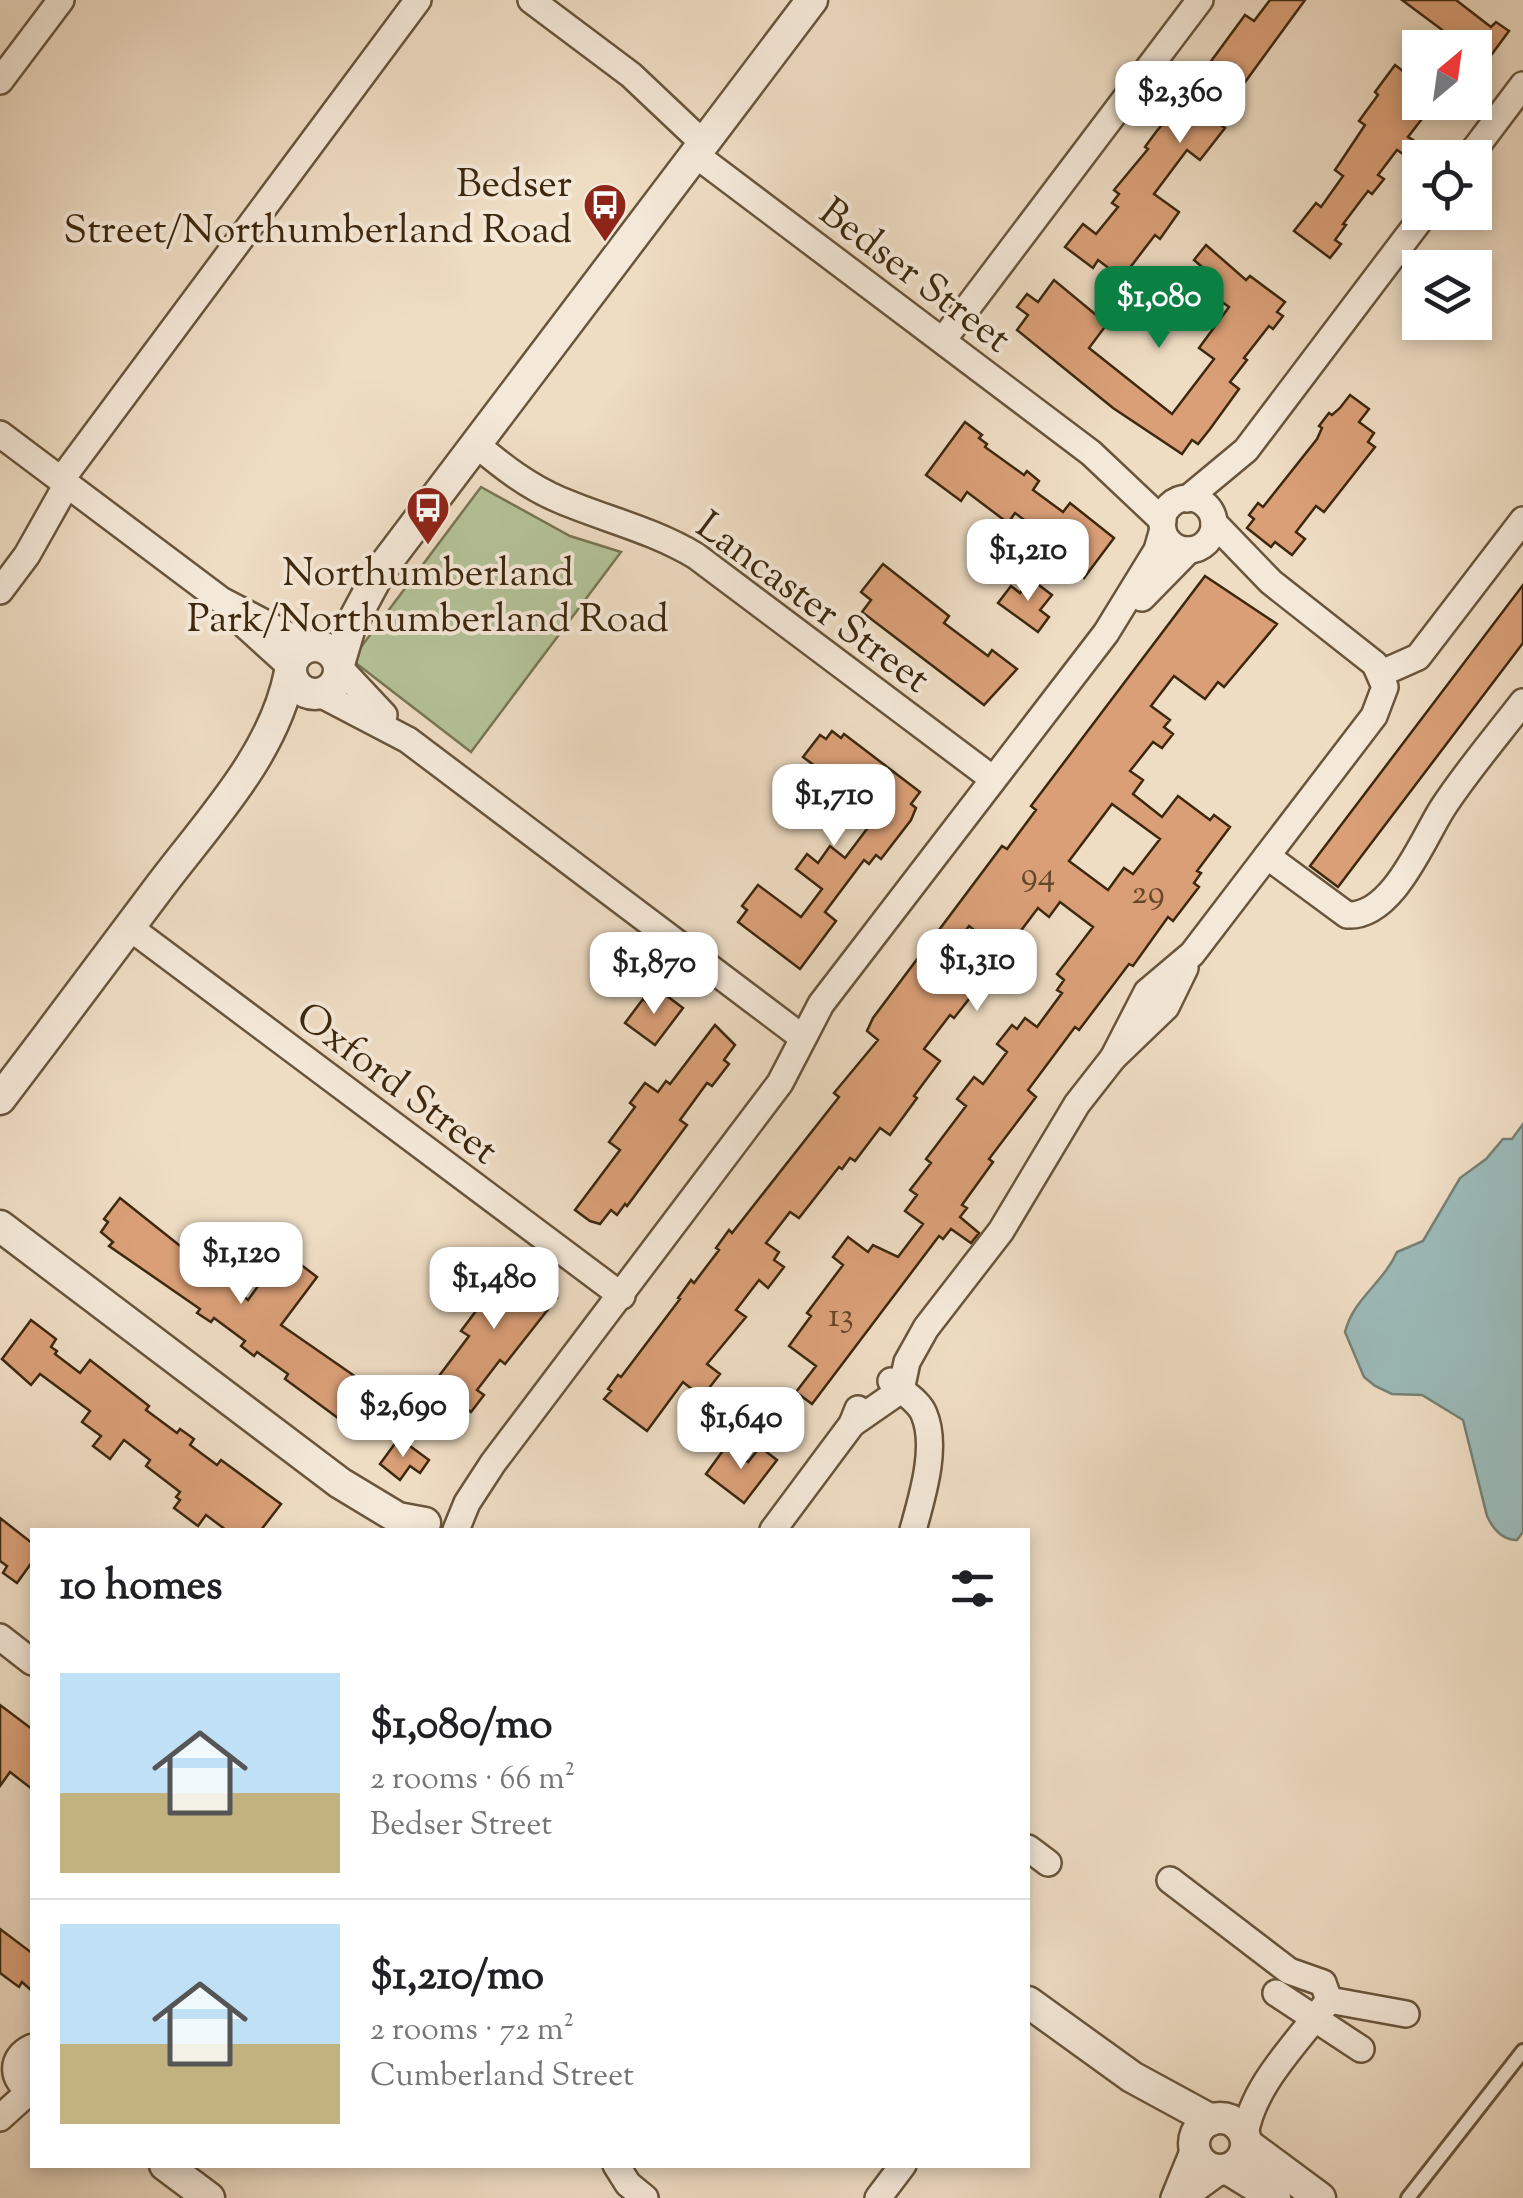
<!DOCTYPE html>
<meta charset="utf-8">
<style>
body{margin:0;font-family:"Sorts Mill Goudy",serif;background:#f6f6f6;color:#202124;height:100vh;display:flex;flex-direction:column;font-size:38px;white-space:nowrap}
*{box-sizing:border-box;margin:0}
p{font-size:32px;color:#757577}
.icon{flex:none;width:55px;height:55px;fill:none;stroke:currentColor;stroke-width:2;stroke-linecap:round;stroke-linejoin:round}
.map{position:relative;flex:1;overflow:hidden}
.side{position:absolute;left:30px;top:1528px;width:1000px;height:640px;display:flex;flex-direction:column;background:#fff;border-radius:0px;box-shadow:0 5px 15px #0003}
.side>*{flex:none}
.needle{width:65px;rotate:29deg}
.controls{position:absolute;left:1402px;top:30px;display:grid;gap:20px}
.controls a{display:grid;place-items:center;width:90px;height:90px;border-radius:0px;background:#fff;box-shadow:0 5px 15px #0003;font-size:50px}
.price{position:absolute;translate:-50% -85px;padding:0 22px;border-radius:20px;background:#fff;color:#222;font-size:32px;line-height:65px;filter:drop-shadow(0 2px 5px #0008)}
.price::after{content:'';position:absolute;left:50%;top:60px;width:30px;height:22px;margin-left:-15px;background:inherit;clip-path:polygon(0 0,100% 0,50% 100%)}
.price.active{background:#0b8043;color:#fff}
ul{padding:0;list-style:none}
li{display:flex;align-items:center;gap:30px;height:250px;padding:0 30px}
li+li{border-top:2px solid #e0e0e0}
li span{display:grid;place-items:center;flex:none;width:280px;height:200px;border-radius:0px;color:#555}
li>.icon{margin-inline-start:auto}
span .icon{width:120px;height:120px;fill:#fffc;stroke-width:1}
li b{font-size:42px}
h2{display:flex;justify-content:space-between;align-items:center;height:120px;padding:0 30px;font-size:42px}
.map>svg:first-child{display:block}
.green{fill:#b4c298;stroke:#787553;stroke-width:2.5}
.water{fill:#9bbab9;stroke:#758075;stroke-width:2.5}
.building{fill:#da9f77;stroke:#3d280e;stroke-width:2.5;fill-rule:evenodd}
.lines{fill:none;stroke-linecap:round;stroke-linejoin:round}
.service-casing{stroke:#69553b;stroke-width:18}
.minor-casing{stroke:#69553b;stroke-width:30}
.tertiary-casing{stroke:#69553b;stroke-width:35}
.service{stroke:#f4e8d8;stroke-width:12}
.minor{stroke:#f4e8d8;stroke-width:25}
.tertiary{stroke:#f4e8d8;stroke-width:30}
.labels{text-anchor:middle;stroke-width:8;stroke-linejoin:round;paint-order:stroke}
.number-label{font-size:35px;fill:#644628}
.poi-label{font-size:40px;fill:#3d280e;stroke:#f4e8d8;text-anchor:end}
.street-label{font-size:40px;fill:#3d280e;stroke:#f4e8d8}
</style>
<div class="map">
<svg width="1523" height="2198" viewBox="0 0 1523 2198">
<rect width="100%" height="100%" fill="#eedcc3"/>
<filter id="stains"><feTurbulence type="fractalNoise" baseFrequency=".002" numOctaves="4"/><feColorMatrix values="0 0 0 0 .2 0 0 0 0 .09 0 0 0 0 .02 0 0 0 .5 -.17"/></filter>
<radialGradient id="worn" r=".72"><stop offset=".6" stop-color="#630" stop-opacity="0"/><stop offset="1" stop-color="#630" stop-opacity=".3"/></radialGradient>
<path class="green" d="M481,487L570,536L621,552L471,752L357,664L355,655Z"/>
<path class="water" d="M1523,1124V1532L1517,1540C1502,1540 1493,1529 1487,1516L1463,1420L1422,1395L1392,1394L1375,1386L1364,1377L1345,1332C1353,1299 1384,1282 1397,1252L1423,1241L1460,1178L1486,1159L1503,1139H1512Z"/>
<g class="building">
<path d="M1270,0H1305L1216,122L1225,128L1200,160L1187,150L1154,194L1179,212L1160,239L1155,235L1122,278L1098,260L1093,268L1065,247L1083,224L1096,234L1118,207L1112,203L1119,194L1114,190L1148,149L1145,147L1156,132L1170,115L1181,122L1205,90L1200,87L1211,72L1206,68L1245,15L1254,21Z"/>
<path d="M1402,0H1456L1491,27L1496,22L1509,31L1475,77V48H1452L1457,41Z"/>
<path d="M1395,65L1420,84V102H1435L1408,137L1413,140L1403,154L1397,150L1378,175L1384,179L1372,194L1368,191L1343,224L1346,225L1335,240L1341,244L1330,258L1294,231L1316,203L1321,207L1343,176L1335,170L1365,125L1359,121L1378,95L1375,92Z"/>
<path d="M1206,245L1246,280L1250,276L1285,302L1277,312L1283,316L1273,329L1269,326L1244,358L1247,360L1230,382L1239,389L1210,429L1198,444L1192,440L1182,454L1113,408L1017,330L1028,315L1017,307L1027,294L1038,302L1054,280L1107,324L1089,348L1172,414L1214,359L1199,348L1229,307L1191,279L1201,266L1194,260Z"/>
<path d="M1350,395L1369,409L1359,422L1374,433L1368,442L1375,447L1324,512L1316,506L1296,532L1305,539L1292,555L1275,542L1271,547L1247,528L1254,519L1249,515L1258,503L1263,507L1317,439L1322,428L1319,426L1329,413L1332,415L1340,408Z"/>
<path d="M965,422L982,435L979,438L987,444L985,447L1024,475L1027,471L1039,481L1033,490L1063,512L1070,503L1114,538L1084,578L1061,560L1067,552L1015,513L1008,523L967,492L961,501L926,475Z"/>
<path d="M883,564L949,616L944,623L988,656L992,650L1017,669L984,705L862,612L871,600L861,592Z"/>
<path d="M1205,576L1277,624L1224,687L1218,682L1205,699L1174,676L1151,706L1170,720L1164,727L1173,734L1162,748L1153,742L1130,771L1143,780L1133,794L1162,817L1178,796L1210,820L1214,815L1230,827L1197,871L1201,873L1194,883L1199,887L1173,921L1168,917L1133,966L1129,964L1079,1030L1075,1027L1028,1090L1036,1097L989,1159L993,1162L962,1205L967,1208L960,1217L979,1233L971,1243L951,1229L943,1239L939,1236L812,1404L796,1392L816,1366L789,1346L811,1316L807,1313L843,1265L833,1257L848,1237L868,1252L873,1245L898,1257L923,1224L905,1211L917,1195L910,1190L931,1163L926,1159L966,1106L957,1099L974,1077L983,1084L1007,1052L997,1044L1012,1025L1017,1029L1025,1018L1037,1027L1062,993L1057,990L1064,980L1057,974L1093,927L1060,902L1049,917L1038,908L1004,953L969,926L949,953L984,980L954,1018L950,1015L924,1049L940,1061L914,1096L917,1098L890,1135L880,1128L855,1161L850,1158L842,1169L839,1167L799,1218L790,1212L766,1243L779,1252L774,1260L784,1267L768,1288L759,1280L736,1310L746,1317L707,1364L720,1374L702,1397L683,1382L647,1431L604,1399L611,1391L608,1389L618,1375L621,1377L680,1299L678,1298L691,1280L694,1283L719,1250L716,1248L729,1230L732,1233L839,1097L834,1093L878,1040L867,1031L873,1018L1002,846L1007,849L1036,810L1031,806ZM1112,804L1160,839L1133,874L1124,868L1108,890L1069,861Z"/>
<path d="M1031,579L1052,595L1040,610L1049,617L1038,632L998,603L1011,586L1020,593Z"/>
<path d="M1523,585V643L1338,887L1310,866Z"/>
<path d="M832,731L841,738L844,734L920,792L911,804L916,808L911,820L881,859L876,855L869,864L864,860L825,912L836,921L800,969L738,922L747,910L742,906L758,885L801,917L822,889L796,869L807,854L818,863L830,846L845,858L879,813L833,775L831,778L803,757L820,735L826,739Z"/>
<path d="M659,990L683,1008L655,1045L625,1023L643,999L649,1004Z"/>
<path d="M715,1025L735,1045L724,1060L729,1064L712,1086L707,1083L680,1120L687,1125L627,1206L625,1204L617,1215L611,1210L600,1224L590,1221L575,1210L620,1150L609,1142L635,1107L630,1103L645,1083L658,1092L666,1081L670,1084Z"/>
<path d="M120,1198L248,1300L283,1251L317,1277L281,1325L369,1386L342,1421L285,1379L288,1374L257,1352L254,1356L241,1346L245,1341L214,1318L211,1322L197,1313L200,1309L109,1246L113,1242L101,1232L108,1222L104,1219Z"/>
<path d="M503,1258L557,1298L505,1364L500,1360L477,1390L484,1395L471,1412L433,1384L469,1336L461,1331L494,1287L486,1281Z"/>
<path d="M31,1320L56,1339L51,1347L57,1351L55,1354L80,1373L90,1360L149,1406L146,1410L177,1433L180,1429L194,1439L190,1445L217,1465L221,1460L281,1504L261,1530H226L206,1515L198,1526L174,1508L180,1500L176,1497L180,1492L146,1466L150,1460L124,1440L110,1459L93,1446L101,1436L82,1422L90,1411L40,1374L31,1385L2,1359Z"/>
<path d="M399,1438L429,1460L420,1473L410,1466L400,1480L380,1464Z"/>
<path d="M727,1445L748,1462L760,1447L777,1460L744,1503L706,1474Z"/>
<path d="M0,1518L32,1543V1562L17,1583L3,1573L7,1566L0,1561Z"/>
<path d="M0,1705L32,1729V1789L10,1772L0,1786Z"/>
<path d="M0,1929L32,1953V1991L22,1982L19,1987L0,1973Z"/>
</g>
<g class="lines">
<defs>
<path id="service" d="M1408,2198L1523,2051"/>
<g id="minor">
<path d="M531,0L631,75L704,144"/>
<path d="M0,81L61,0"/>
<path d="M696,155L1091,453L1163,521"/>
<path d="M1468,158L1523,85"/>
<path d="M943,340L1200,0"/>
<path d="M0,434L221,600L309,646"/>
<path d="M477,445C503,467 529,487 560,500C607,520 653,530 696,556L993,779"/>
<path d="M61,480L418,0"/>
<circle cx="1188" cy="524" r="26"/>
<path d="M1187,499L1246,450L1426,212"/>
<path d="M0,591L27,555L67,484"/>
<path d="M1142,598L1189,550"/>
<path d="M237,618L291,667"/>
<path d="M339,667L384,715"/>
<path d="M1382,673L1418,657L1523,520"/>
<path d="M320,694L408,740L803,1038"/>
<path d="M1267,856L1347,915C1392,918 1422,841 1442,809C1466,772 1496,737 1523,702"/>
<path d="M129,927L622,1296"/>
<path d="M1113,1058L1147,992L1192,954L1374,716L1385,687L1375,664L1271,582L1214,523"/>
<path d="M891,1381C901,1391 919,1401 924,1414C938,1447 922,1497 913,1530"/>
<path d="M852,1424L901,1390L907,1362L926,1328L1001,1231L1077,1104L1113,1058L1166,1007L1185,968"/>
<path d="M456,1530L467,1503L493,1463L780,1083L821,1004L1106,633L1157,550L1163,529"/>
<path d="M773,1530L852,1424L858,1409"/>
<path d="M0,1637L32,1662"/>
<path d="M1028,1848L1048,1863"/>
<path d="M1170,1880L1289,1971L1323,1983L1329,2000C1299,2041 1252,2085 1245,2136"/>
<path d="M1276,1993L1361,2049"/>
<path d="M1329,2000L1406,2014"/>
<path d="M0,2118L32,2089"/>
<path d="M616,2165L628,2184L645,2198"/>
<path d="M878,2198L903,2165"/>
<path d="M1174,2198L1194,2149"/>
<path d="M1183,2198L1220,2171"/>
</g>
<g id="tertiary">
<circle cx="315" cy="670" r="24"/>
<path d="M339,664L350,627L380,571L812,0"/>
<path d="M0,1099C54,1028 107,957 161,885C210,820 274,754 290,672"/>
<path d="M0,1226L340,1483L398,1518L425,1523"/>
<path d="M1028,2002L1132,2077L1211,2120"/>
<path d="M32,2050C13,2059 14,2079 32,2089"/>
<circle cx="1220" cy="2144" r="26"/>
<path d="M1247,2144L1320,2198"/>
<path d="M165,2165L209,2198"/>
<path d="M1228,2169L1275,2198"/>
</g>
</defs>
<use href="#service" class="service-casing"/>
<use href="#minor" class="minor-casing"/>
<use href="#tertiary" class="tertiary-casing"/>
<use href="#service" class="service"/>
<use href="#minor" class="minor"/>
<use href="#tertiary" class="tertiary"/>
</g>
<defs>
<symbol id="bus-pin" viewBox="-11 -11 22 30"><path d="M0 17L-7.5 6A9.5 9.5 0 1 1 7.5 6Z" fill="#8f2418" stroke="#f4e8d8"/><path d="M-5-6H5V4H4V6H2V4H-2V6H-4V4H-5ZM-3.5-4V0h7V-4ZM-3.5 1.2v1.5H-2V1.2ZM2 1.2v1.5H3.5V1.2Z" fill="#fff"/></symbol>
</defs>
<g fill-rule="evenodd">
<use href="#bus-pin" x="580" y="180" width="50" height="68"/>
<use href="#bus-pin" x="403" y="483" width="50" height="68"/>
</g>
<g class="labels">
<g class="number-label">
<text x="1038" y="885">94</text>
<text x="1148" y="903">29</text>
<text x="841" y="1326">13</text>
</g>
<g class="poi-label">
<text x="572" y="196">Bedser<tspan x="572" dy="46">Street/Northumberland Road</tspan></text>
<text x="428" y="585" text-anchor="middle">Northumberland<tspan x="428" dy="46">Park/Northumberland Road</tspan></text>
</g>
<g class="street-label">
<text transform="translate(916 274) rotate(37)" y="14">Bedser Street</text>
<text transform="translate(814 601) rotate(36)" y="14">Lancaster Street</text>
<text transform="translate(398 1082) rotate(37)" y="14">Oxford Street</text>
</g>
</g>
<rect width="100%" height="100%" filter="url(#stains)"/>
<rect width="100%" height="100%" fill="url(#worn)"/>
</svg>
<div class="controls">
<a><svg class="needle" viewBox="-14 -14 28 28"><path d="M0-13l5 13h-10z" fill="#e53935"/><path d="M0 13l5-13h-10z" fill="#757577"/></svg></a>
<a><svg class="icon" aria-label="locate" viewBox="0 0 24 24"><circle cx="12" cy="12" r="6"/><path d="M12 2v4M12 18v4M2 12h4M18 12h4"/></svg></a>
<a><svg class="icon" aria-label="layers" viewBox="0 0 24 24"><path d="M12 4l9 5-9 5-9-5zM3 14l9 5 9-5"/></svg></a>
</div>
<b class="price" style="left:1180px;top:146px">$2,360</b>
<b class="price active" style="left:1159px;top:351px">$1,080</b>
<b class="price" style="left:1028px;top:604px">$1,210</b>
<b class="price" style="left:834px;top:849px">$1,710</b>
<b class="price" style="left:977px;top:1014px">$1,310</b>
<b class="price" style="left:654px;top:1017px">$1,870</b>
<b class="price" style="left:241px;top:1307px">$1,120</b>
<b class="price" style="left:494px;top:1332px">$1,480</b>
<b class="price" style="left:403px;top:1460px">$2,690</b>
<b class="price" style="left:741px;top:1472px">$1,640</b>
<section class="side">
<h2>10 homes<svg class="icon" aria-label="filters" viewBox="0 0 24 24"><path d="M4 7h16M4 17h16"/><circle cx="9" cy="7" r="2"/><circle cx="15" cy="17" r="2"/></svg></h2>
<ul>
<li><span style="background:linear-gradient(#bfe0f5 60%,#c2b280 0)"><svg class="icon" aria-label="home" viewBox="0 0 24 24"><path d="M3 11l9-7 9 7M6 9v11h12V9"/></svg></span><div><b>$1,080/mo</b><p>2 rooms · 66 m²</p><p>Bedser Street</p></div></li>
<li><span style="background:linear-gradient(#bfe0f5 60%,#c2b280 0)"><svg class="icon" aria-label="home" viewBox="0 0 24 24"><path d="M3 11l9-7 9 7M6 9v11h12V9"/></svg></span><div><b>$1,210/mo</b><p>2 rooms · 72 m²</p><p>Cumberland Street</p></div></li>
</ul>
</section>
</div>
